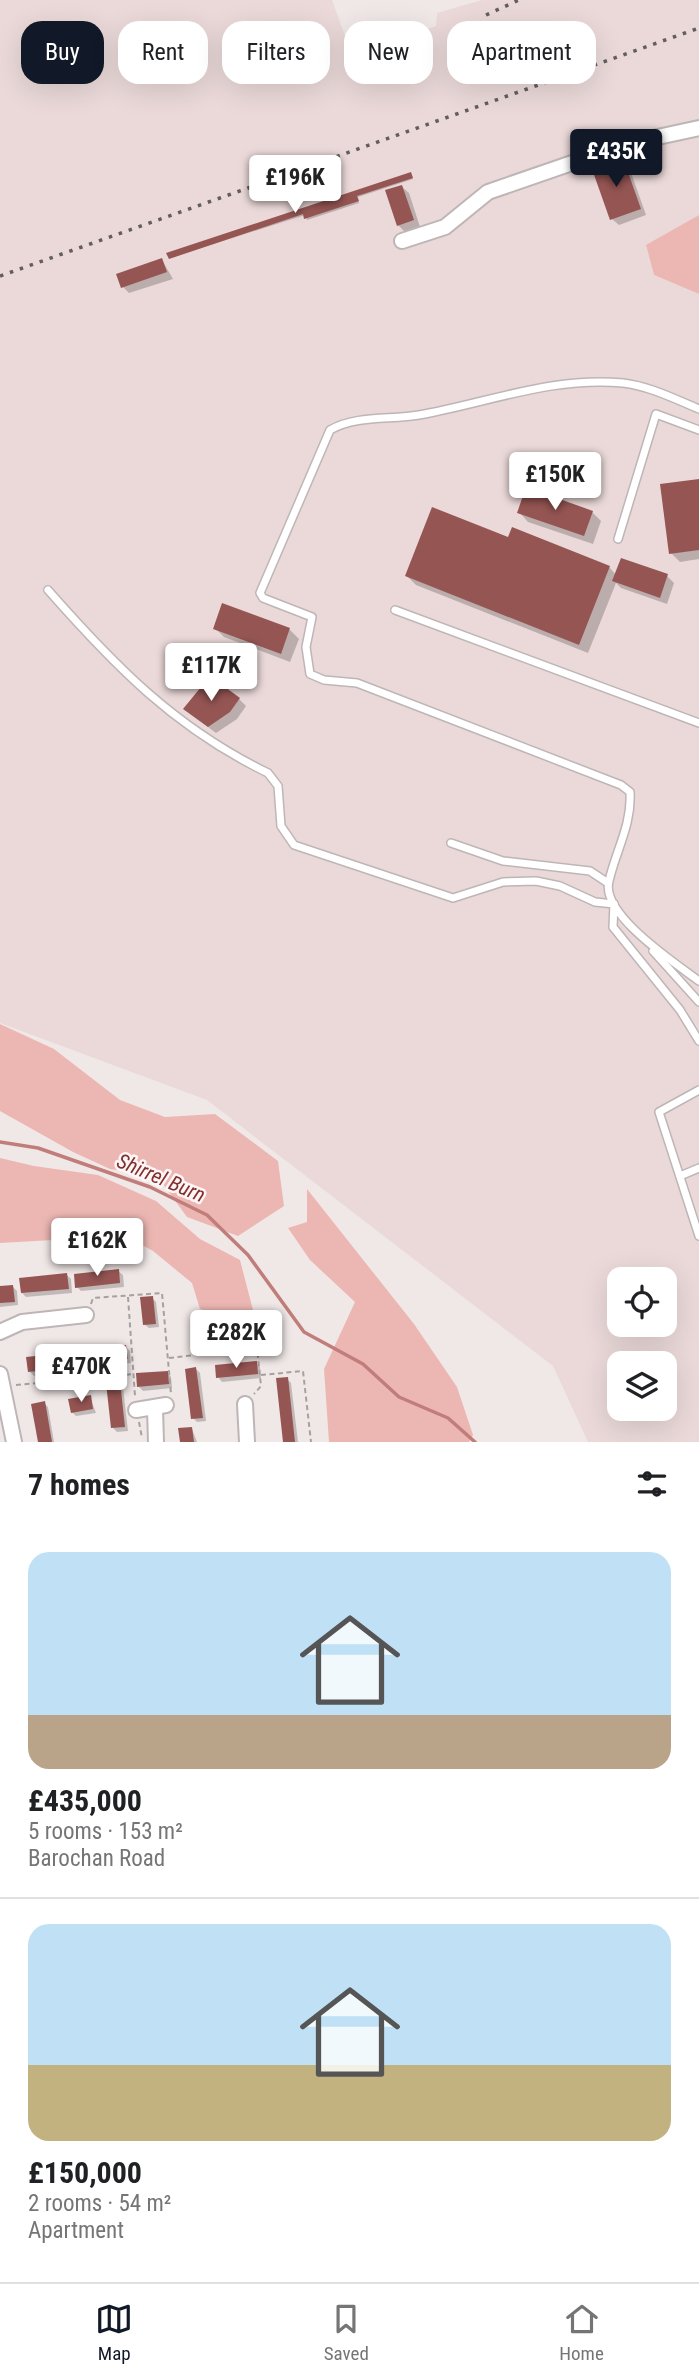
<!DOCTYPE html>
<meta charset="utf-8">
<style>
body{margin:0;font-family:"Roboto Condensed",sans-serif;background:#f6f6f6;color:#202124;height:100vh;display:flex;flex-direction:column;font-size:26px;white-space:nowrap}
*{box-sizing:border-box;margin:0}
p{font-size:23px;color:#757577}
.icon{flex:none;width:38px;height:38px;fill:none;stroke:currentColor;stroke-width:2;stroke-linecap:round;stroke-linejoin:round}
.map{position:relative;height:1442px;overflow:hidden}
.drawer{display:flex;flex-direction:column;background:#fff;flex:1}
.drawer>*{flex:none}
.top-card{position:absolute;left:21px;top:21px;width:658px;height:63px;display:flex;gap:14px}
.fabs{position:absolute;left:607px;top:1267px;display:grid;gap:14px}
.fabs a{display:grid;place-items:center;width:70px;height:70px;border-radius:14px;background:#fff;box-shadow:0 7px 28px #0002;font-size:35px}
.price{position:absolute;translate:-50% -60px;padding:0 16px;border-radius:7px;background:#fff;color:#222;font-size:23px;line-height:46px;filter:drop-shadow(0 2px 4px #0008)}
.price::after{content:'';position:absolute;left:50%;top:42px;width:21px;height:16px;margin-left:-10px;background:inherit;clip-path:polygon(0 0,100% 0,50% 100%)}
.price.on{background:#111827;color:#fff}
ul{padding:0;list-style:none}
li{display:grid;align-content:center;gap:14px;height:371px;padding:0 28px}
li+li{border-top:2px solid #e0e0e0}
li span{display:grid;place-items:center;height:217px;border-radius:21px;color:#555}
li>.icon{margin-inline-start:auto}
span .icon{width:126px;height:126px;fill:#fffc;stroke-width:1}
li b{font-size:30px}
h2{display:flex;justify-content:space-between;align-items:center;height:84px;padding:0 28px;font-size:30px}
.chip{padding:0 24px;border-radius:21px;background:#fff;box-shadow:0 7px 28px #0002;font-size:24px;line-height:63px}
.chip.on{background:#111827;color:#fff}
.dock{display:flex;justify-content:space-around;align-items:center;height:98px;border-top:2px solid #e0e0e0;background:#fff;font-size:19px;color:#757577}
.dock a{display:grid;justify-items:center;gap:4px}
.dock .on{color:#111827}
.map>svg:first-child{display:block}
.built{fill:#ead9d8;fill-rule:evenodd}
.green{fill:#ecb7b3}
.shadow{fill:#0003}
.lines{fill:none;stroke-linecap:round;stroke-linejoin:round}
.stream{stroke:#c17d7a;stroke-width:3.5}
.building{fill:#955553}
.service-casing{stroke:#beb6b6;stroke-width:10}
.minor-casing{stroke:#beb6b6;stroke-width:18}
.path{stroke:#a6a09f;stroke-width:2;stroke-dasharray:5 3.5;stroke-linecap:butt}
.service{stroke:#fff;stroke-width:7}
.minor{stroke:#fff;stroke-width:14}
.rail{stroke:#635e5e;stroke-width:3.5;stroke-dasharray:3.5 7;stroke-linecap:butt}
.labels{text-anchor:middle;stroke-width:5;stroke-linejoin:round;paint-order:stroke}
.water-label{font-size:21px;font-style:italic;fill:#822f2f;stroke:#fef5f5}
</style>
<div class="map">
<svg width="699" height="1442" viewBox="0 0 699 1442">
<rect width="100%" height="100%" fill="#f0e8e7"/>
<path class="built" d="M0,0H332L349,47L362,43L365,52L436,26L437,13L482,0H699V215L646,246L654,275L699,294V1442H588L553,1366L207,1100L0,1023ZM620,1279H665V1325H620ZM620,1363H665V1409H620Z"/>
<g class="green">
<path d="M699,215V294L654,275L646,245Z"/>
<path d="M0,1024L54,1049L120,1100L165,1117L215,1114L278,1161L284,1206L238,1236L187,1217L157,1176L110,1169L73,1152L0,1111Z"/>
<path d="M0,1158L34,1166L98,1175L156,1201L200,1239L240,1260L254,1314V1326L200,1309L192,1283L153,1251L131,1239L106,1237L0,1243Z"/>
<path d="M307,1189L414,1324L457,1387L473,1435L469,1442H329L324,1369L355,1302L310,1260L288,1228L307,1222Z"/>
</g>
<g class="shadow">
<path d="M622,160L629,167L646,215L619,225L612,219Z"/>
<path d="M412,176L413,179L358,197L359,203L307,220L305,215L170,258Z"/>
<path d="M402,187L409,193L420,227L405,232L398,225Z"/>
<path d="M162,260L173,279L129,293L123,287Z"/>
<path d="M699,480V559L680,562L671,553Z"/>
<path d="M519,512H592L601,521L593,544L528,522Z"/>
<path d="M513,529L610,568L616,575L667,576L674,583L667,604L621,588L616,583L588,653L416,585L407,576L509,539Z"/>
<path d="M223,606L290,630L299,639L290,662L224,637L215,628Z"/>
<path d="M239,699L246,706L237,719L216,733L192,715Z"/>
<path d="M118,1271L123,1275L124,1287L81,1291L77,1287Z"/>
<path d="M67,1275L71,1279L72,1293L26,1297L22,1293Z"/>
<path d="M13,1287L17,1291L18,1305L0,1307V1288Z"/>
<path d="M152,1298L156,1302L159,1327L149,1328L144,1324Z"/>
<path d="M126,1347L130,1351L131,1363L89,1367L85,1363Z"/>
<path d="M74,1354L79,1358L80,1371L34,1376L30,1372Z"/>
<path d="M256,1363L260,1367L261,1378L222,1382L218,1377Z"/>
<path d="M196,1369L200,1373L206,1421L197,1422L193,1418Z"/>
<path d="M167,1372L171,1377L172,1388L143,1391L139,1387Z"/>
<path d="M287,1379L291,1383L298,1442H285Z"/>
<path d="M119,1383L123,1387L128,1431L117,1432L113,1428Z"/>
<path d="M90,1397L96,1413L76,1416L72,1412Z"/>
<path d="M44,1403L48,1407L54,1442H40Z"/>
<path d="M192,1429L197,1442H182Z"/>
</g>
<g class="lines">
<path class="stream" d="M0,1142L38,1148L150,1187L207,1215L248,1255L304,1332L363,1364L399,1397L448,1418L475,1442"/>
</g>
<g class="building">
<path d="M623,158L641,209L610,220L592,169Z"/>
<path d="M411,172L413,178L357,196L359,201L304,219L303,214L169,259L166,253Z"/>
<path d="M402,185L414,220L397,226L385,190Z"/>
<path d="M162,258L167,272L121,288L116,274Z"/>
<path d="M699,479V550L669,554L660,484Z"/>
<path d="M526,487L593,511L584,536L517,513Z"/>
<path d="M432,507L508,537L512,527L610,566L579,645L405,576Z"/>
<path d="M621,558L668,574L660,598L612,581Z"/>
<path d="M222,603L290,628L281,654L213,629Z"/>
<path d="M210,676L240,698L230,712L208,727L183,709Z"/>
<path d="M119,1269L120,1283L75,1288L74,1274Z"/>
<path d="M67,1273L69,1289L21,1293L19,1278Z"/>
<path d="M13,1285L15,1302L0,1303V1286Z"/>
<path d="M153,1296L156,1324L143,1325L140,1297Z"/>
<path d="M126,1345L128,1359L83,1364L82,1349Z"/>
<path d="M75,1352L77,1367L28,1372L26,1357Z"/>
<path d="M257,1361L258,1374L216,1378L215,1365Z"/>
<path d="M196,1367L203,1418L191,1419L185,1369Z"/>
<path d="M168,1371L169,1384L137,1387L136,1373Z"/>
<path d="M288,1377L295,1442H283L276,1378Z"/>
<path d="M120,1381L125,1427L111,1428L106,1383Z"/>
<path d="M91,1395L93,1409L71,1413L68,1399Z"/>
<path d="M45,1401L52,1442H38L31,1404Z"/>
<path d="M192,1427L194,1442H180L178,1428Z"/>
</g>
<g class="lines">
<defs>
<g id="service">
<path d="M699,409C675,399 649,386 623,383C553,376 487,403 419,415C390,420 356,415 330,430L260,593L263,598L312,617L306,647L310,674L324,680L357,683L621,785L630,792C632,825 616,850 609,881C600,914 675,963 699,981"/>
<path d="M618,539L656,414L699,430"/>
<path d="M48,590C115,666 175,728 268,773L278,786L281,826L294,845L453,898L503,882L536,881L560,886L595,902L614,904"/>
<path d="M395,610L699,723"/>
<path d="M451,843L503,861L590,871L608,883"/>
<path d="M614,904L613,927L680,1010L699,1041"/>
<path d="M653,951L699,1002"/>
<path d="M699,1090L659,1112L699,1236"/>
<path d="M680,1176L699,1168"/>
</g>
<g id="minor">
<path d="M402,241L445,227L488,192L630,143L699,128"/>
<path d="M0,1332L22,1322L86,1315"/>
<path d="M0,1374L14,1442"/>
<path d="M245,1404L247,1442"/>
<path d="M155,1409L156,1442"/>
<path d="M136,1410L166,1405"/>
</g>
</defs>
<use href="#service" class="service-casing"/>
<use href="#minor" class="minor-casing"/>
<g class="path">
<path d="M128,1297L135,1396"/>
<path d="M91,1304L93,1298L162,1293L171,1394"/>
<path d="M169,1358L257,1348L261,1386L254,1394"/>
<path d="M261,1375L303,1371L311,1442"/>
<path d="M16,1385L133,1374"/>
<path d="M139,1422L142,1438"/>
</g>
<use href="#service" class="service"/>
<use href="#minor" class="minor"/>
<g class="rail">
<path d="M486,15L519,0"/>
<path d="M0,276L699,28"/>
</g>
</g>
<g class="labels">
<g class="water-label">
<text transform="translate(161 1178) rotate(23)" y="7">Shirrel Burn</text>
</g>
</g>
</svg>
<div class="fabs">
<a><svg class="icon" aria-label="locate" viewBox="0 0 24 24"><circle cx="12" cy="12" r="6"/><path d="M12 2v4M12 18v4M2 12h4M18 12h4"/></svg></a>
<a><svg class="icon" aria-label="layers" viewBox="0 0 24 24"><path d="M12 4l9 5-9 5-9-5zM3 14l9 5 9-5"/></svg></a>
</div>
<b class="price on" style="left:616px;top:189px">£435K</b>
<b class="price" style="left:295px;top:215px">£196K</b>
<b class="price" style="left:555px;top:512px">£150K</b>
<b class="price" style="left:211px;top:703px">£117K</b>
<b class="price" style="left:97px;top:1278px">£162K</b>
<b class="price" style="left:236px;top:1370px">£282K</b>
<b class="price" style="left:81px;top:1404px">£470K</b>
<div class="top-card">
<a class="chip on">Buy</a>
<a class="chip">Rent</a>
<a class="chip">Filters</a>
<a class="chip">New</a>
<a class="chip">Apartment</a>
</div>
</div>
<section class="drawer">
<h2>7 homes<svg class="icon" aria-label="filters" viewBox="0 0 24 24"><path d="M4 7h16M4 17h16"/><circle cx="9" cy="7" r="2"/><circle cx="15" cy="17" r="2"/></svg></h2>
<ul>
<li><span style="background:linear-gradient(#bfe0f5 75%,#b9a48a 0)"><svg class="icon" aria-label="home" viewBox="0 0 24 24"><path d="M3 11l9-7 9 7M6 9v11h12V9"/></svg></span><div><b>£435,000</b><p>5 rooms · 153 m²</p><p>Barochan Road</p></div></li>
<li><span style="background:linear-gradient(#bfe0f5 65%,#c2b280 0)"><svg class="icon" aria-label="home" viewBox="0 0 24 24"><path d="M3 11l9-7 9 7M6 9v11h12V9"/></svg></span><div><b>£150,000</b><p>2 rooms · 54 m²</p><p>Apartment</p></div></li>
</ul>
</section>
<nav class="dock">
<a class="on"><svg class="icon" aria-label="map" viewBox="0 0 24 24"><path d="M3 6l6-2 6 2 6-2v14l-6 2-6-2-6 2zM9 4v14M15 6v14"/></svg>Map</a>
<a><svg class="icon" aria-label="saved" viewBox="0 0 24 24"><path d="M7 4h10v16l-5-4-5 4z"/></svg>Saved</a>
<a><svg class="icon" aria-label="home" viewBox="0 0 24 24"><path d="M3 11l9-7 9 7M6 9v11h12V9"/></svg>Home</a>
</nav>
